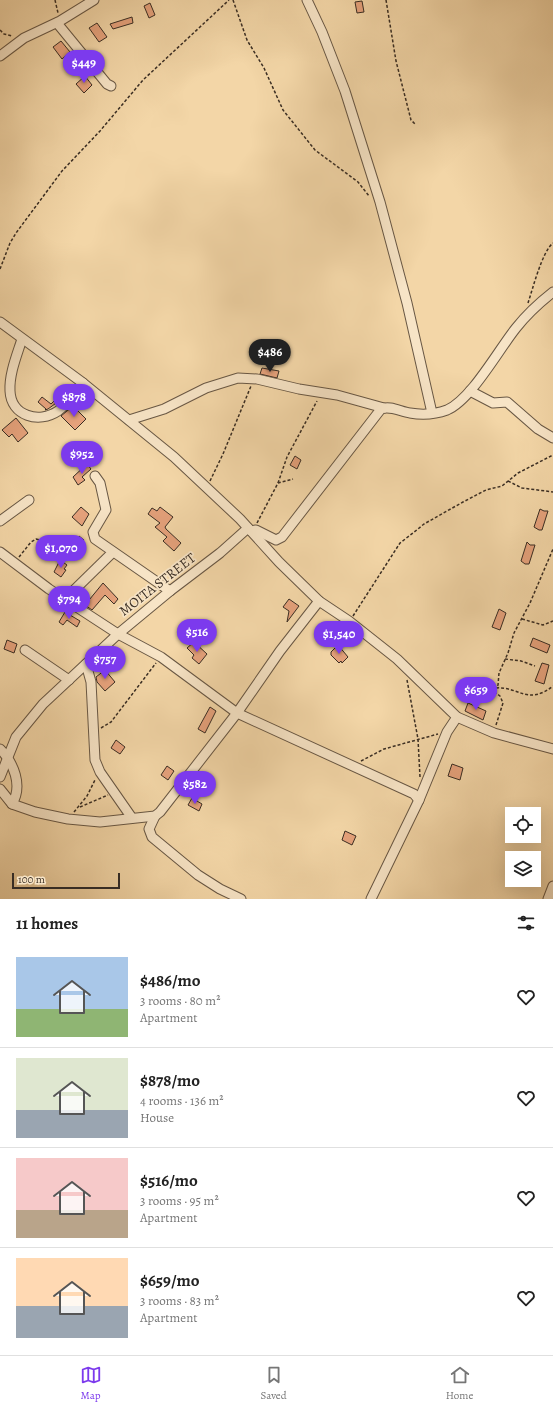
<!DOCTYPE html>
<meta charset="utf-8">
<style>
body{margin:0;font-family:Alegreya,serif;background:#f6f6f6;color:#222;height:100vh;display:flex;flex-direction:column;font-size:15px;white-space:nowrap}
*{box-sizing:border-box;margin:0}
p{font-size:13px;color:#767676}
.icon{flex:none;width:22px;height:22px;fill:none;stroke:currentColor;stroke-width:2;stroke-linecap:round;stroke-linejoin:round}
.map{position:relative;height:899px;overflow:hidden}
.sheet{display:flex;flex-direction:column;background:#fff;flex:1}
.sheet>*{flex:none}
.fabs{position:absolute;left:505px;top:807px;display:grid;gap:8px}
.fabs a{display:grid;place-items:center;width:36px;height:36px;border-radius:0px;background:#fff;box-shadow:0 4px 16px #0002;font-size:20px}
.scale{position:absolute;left:12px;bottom:10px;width:108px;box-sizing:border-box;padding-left:4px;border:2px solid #392d23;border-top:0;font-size:11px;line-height:14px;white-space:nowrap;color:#392d23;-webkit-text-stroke:3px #f7e4c6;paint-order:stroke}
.price{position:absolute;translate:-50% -34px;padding:0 9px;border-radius:14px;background:#7c3aed;color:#fff;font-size:13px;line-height:26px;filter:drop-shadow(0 1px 2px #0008)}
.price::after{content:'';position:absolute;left:50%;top:24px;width:12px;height:9px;margin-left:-6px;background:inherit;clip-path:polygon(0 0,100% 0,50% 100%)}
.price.active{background:#222;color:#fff}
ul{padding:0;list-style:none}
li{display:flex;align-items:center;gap:12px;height:100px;padding:0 16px}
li+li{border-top:1px solid #e0e0e0}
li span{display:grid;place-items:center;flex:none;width:112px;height:80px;border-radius:0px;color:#555}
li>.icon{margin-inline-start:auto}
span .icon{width:48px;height:48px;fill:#fffc;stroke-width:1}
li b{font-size:17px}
h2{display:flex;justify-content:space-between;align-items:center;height:48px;padding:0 16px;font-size:17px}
.dock{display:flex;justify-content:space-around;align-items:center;height:56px;border-top:1px solid #e0e0e0;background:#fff;font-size:11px;color:#767676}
.dock a{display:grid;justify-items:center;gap:2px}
.dock .active{color:#7c3aed}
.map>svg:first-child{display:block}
.building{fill:#e6a27c;stroke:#392d23}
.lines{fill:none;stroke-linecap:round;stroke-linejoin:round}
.minor-casing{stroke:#685744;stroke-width:11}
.path{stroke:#392d23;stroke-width:1.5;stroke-dasharray:3 2;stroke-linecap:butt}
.minor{stroke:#f7e4c6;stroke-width:9}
.labels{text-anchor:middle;stroke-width:3.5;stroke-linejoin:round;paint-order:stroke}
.street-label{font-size:14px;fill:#392d23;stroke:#f7e4c6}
</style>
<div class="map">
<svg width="553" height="899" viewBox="0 0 553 899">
<rect width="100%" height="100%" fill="#f3d6a7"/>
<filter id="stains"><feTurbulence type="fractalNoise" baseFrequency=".005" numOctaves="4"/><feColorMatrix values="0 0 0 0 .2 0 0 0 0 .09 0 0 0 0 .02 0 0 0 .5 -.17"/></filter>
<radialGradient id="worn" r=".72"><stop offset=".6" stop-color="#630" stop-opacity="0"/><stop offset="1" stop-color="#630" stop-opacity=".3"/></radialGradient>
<g class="building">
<path d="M362,1L364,12L357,13L355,2Z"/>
<path d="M150,3L155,15L149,18L144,6Z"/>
<path d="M132,17L133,23L113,29L110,24Z"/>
<path d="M97,23L107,37L99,42L89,28Z"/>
<path d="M61,41L70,52L62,59L53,47Z"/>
<path d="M85,76L92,85L84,93L76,84Z"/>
<path d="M262,368L279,371L277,378L260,374Z"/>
<path d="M60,395L63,398L48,409L45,410L46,409L38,402L42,397L51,404Z"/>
<path d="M73,406L86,419L75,430L61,416Z"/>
<path d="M16,418L28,433L18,442L12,434L9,437L2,430Z"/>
<path d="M295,456L301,460L297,469L290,465Z"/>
<path d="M87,464L91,469L82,477L85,480L78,485L73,477Z"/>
<path d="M81,507L89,514L82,526L72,517Z"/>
<path d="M160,507L173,517L165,527L166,529L181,543L174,551L163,541L167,537L155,527L160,523L148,514L152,508L157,511Z"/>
<path d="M540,509L544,511H548L542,530H539L534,527Z"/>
<path d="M79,536L84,540L72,554L68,550Z"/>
<path d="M527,542L530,545H535L529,564H525L521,561Z"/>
<path d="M60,560L67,565L64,569L66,570L61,577L54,572Z"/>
<path d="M103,583L118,599L114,604L105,595L92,610L85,605Z"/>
<path d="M289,599L299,606L287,622L289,611L283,607Z"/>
<path d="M499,609L506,613L500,630L492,627Z"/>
<path d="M65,612L80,621L77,627L67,620L63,625L59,622Z"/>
<path d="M533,638L550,645L547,653L530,646Z"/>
<path d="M7,640L17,644L14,653L4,649Z"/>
<path d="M194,642L207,654L199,664L192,658L194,655L187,648Z"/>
<path d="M338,645L348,657L342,663L341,661L339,663L331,655V652Z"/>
<path d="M542,663L549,665L544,684L535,681Z"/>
<path d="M105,670L115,682L105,691L97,682L96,677Z"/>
<path d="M468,703L486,711L483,720L465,711Z"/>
<path d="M210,707L216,711L205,733L198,729Z"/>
<path d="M116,740L125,747L120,754L111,748Z"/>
<path d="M452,764L463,768L460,780L448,776Z"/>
<path d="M167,766L174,771L168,780L161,775Z"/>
<path d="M192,798L202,804L199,811L188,805Z"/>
<path d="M345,831L356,836L352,845L342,840Z"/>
</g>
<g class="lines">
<defs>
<g id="minor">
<path d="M307,0L322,32L345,91L380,202L407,303L432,413"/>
<path d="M57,23L107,84L111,86"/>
<path d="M0,56L24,38L60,21L94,0"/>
<path d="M0,322L83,383L174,457L240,519L279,562L319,601L349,621L397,659L457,717L494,733L553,749"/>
<path d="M22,339C17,355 9,374 10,391C11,416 39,424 58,411C68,404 75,393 83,383"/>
<path d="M470,391L493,403L507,402L538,429L553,438"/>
<path d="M129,420L164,409L206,388L238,378L257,379L299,389L337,395L384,408"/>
<path d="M95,476L100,483L106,510L93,532L95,539L170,591"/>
<path d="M0,521L29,500"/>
<path d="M251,531L256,530L276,540L282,537L381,409C390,405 401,412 410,413C422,415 436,414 447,410C471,400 499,349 516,328C527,314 539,303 553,292"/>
<path d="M0,552L49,589L118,634L161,657L237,713L414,794L419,800"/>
<path d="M65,599L113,552"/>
<path d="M25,650L69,680"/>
<path d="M86,664L91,682L95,760L100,772L132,818"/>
<path d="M0,749C14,763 23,786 12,804"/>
<path d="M0,777L16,737L43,704L118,634L170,591L220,553L248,528"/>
<path d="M0,789L12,804L35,812L68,819L100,822L155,816L160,812L237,713L280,651L319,601"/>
<path d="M155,816L149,829L152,837L198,875L220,889L241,899"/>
<path d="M371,899L419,800L447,732L457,717"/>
<path d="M548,899L553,886"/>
</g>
</defs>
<use href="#minor" class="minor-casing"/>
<g class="path">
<path d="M55,0L58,13"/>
<path d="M233,0L247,40L264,68L283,110L315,150L358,182L369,196"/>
<path d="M386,0L396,61L411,120L416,125"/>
<path d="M0,30L4,34L12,36"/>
<path d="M0,269L10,243L16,233L62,171L100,131L143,80L229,0"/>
<path d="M528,303C533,288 542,252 553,243"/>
<path d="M210,481L223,454L251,386"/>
<path d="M508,481L522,488L553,492"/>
<path d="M278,483L287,457L317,401"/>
<path d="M257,523L278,483L293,479"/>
<path d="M19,557L31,542L36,539L62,545"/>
<path d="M353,616L400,543L413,533L424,524L463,502L486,490L502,486L518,473L553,455"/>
<path d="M522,619L543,625L553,621"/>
<path d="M505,659L521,661L535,666"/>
<path d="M407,680L418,739L420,777"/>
<path d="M496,688C518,686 528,706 553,686"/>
<path d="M496,725L503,703L500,696L494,692L498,685L499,673L508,653L514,633L530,603L553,549"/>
<path d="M101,728L111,722L156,663"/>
<path d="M361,761L384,749L438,734"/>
<path d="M80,807L108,795"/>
<path d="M74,812L87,796L95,780"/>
</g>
<use href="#minor" class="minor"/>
</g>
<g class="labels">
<g class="street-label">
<text transform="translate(157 584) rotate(-38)" y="5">MOITA STREET</text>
</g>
</g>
<rect width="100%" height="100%" filter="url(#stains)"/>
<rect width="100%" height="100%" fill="url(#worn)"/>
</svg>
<div class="fabs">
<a><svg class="icon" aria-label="locate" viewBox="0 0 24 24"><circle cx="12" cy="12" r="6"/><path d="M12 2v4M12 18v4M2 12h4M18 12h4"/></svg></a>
<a><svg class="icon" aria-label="layers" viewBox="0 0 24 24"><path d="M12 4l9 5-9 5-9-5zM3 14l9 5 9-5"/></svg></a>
</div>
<div class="scale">100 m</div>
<b class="price" style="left:84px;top:84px">$449</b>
<b class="price active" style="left:270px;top:373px">$486</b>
<b class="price" style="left:74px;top:418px">$878</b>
<b class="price" style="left:82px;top:475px">$952</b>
<b class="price" style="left:61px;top:569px">$1,070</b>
<b class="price" style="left:69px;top:620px">$794</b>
<b class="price" style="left:197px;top:653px">$516</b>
<b class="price" style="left:339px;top:655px">$1,540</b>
<b class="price" style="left:105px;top:680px">$757</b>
<b class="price" style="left:476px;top:711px">$659</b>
<b class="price" style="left:195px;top:805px">$582</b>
</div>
<section class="sheet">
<h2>11 homes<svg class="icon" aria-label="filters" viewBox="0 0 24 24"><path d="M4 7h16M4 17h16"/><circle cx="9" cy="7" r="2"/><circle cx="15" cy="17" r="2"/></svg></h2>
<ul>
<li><span style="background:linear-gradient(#a9c7e8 65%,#8fb573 0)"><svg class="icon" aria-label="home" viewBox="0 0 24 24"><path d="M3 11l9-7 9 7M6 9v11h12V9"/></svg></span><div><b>$486/mo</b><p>3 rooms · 80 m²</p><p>Apartment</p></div><svg class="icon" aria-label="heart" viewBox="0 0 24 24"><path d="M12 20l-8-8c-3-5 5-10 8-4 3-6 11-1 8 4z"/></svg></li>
<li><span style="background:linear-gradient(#dfe7d0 65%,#9aa5b1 0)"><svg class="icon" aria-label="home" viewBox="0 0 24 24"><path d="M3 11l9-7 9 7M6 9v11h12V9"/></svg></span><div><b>$878/mo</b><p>4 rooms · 136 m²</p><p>House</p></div><svg class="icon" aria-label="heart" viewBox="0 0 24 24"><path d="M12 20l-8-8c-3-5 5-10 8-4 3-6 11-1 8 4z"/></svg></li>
<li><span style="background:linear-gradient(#f6c9c9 65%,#b9a48a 0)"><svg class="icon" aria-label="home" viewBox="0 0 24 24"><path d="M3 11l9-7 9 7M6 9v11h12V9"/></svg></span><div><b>$516/mo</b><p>3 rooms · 95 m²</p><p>Apartment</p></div><svg class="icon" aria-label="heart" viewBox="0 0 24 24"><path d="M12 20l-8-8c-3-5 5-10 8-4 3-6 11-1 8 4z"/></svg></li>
<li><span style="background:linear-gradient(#ffd9b3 60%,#9aa5b1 0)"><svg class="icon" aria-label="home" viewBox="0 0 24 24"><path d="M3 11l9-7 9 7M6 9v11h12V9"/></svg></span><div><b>$659/mo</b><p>3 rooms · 83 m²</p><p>Apartment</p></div><svg class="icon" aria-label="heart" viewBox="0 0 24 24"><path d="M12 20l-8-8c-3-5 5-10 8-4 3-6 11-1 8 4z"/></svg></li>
</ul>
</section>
<nav class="dock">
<a class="active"><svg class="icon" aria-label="map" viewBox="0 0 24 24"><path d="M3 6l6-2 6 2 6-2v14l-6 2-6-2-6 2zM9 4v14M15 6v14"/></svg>Map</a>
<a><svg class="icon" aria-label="saved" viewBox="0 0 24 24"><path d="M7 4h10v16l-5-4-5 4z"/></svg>Saved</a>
<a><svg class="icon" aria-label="home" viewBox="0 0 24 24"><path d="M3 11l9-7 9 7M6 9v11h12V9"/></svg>Home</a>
</nav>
